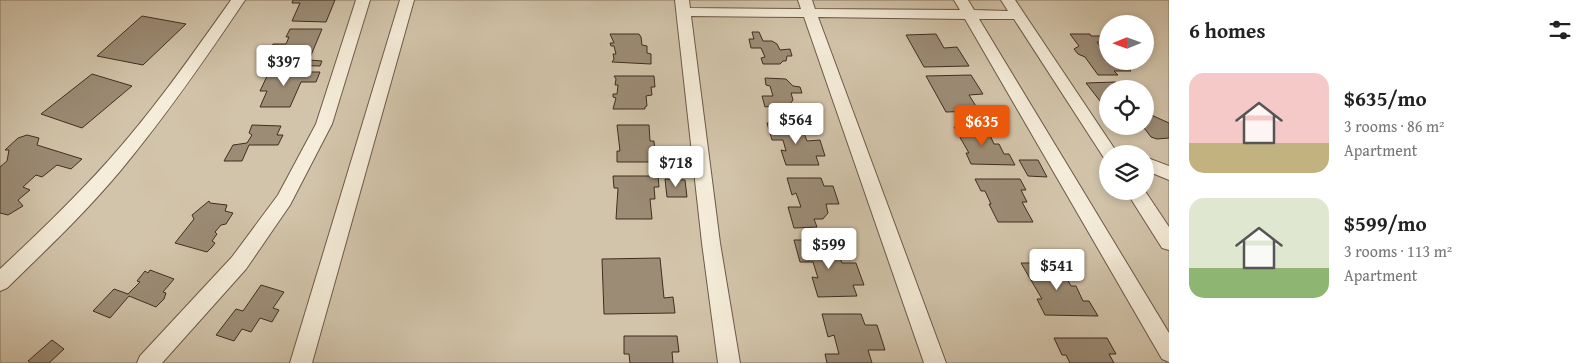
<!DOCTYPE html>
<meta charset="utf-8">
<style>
body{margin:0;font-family:"Gentium Book Plus",serif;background:#f2f2f2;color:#222;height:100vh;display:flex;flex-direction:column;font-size:19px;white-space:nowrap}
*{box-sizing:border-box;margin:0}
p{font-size:16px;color:#767676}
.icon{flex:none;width:28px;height:28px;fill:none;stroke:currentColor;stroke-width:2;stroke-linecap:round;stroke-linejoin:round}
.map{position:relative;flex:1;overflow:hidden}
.details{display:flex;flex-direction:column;background:#fff;width:425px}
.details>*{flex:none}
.needle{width:32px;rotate:269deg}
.controls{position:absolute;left:1099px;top:15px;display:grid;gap:10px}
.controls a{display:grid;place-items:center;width:55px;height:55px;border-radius:50%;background:#fff;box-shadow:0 2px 8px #0003;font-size:25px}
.price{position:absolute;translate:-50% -42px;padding:0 11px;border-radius:5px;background:#fff;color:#222;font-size:16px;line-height:32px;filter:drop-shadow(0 1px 2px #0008)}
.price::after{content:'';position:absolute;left:50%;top:30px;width:15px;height:11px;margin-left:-8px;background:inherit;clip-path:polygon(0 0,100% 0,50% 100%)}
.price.current{background:#ea580c;color:#fff}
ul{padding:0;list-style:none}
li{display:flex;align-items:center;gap:15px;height:125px;padding:0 20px}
li span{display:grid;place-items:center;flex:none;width:140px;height:100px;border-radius:15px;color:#555}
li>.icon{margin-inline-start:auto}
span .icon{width:60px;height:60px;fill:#fffc;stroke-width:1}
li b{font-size:21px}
h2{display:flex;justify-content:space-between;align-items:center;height:60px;padding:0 20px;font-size:21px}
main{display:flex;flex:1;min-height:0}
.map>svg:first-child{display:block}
.green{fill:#d2c4aa;stroke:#8a7865;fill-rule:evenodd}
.building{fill:#9c8c76;stroke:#412d20}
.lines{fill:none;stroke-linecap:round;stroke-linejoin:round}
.minor-casing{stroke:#6d5a4a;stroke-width:2}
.minor{fill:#f5edda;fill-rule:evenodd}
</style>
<main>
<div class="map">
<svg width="1169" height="363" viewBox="0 0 1169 363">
<rect width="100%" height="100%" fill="#f0e3c6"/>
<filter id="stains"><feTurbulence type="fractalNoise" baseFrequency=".004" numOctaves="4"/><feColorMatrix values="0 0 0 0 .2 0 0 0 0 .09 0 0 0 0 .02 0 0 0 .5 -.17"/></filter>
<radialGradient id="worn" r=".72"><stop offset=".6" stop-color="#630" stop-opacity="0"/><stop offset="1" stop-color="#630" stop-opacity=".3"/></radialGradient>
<path class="green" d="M0,0H1169V363H0ZM1108,24H1145V61H1108ZM1108,89H1145V126H1108ZM1108,154H1145V191H1108Z"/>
<g class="building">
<path d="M293,0H335L326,22L292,21L300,3H292Z"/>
<path d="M142,16L186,24L143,65L97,56Z"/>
<path d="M290,29H322L309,60L322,61L320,66L282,65L285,59L266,58L273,44H286L289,37H286Z"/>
<path d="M752,32H759L763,41H772L777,44L780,50L790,49L792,56H787L786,61H783L780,64H763L761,58L765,57L761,48H751L749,39H754Z"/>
<path d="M610,34H639L641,37L642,45L647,46V53L651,54V64L612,62L614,59L613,54H616L614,46H611L610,43H614Z"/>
<path d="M936,34L944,48L957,47L969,66L924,67L906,35Z"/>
<path d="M1070,34H1090L1091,36H1101L1106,42H1097L1108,57V61L1124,62L1131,71H1114L1118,75H1098L1085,57L1078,54L1074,49L1079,46Z"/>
<path d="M269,72H320L316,82H301L290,107H260L267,91H260Z"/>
<path d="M92,74L132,86L82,128L41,114Z"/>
<path d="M971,75L983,94L969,95L979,111L946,112L926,76Z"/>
<path d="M614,76H654L655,87H651L652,95L646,96L647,106L645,107V109H613L616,98L613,97V94H617L618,85H615L616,79Z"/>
<path d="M765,78L786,79L793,86L800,87L802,93H791L793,100L790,104H779L781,115H773L771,106L765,107L762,96H773L770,86L766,85Z"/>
<path d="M1116,82L1122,89H1108V106H1104L1086,83Z"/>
<path d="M1145,103L1154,107L1149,114L1169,123V138L1157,139L1151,137L1145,129L1139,126H1145Z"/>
<path d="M767,123H787L788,129H796L804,133L807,141L820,140L825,156H816L819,165H786L781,150L786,151L783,140H772Z"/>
<path d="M252,125L281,126L277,135H283L278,145H249L242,161H224L233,145L247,143L252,135L249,133Z"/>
<path d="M617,125H649L650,141H654L655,152H660L661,162H617V151H620Z"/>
<path d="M954,127H986L994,144H999L1004,154H1009L1015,165L971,164L966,153H969Z"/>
<path d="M27,135L39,138L37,145L82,159L71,169L57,165L42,177L36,175L23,187L30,190L18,200L23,206L8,215L0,213V167L7,161L9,150H5L18,138Z"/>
<path d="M664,159L683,160L685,176H665Z"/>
<path d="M1019,160H1038L1047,177L1028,176Z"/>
<path d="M613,176H658L659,187H654L655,199H650L652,219H616L618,188H614Z"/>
<path d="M787,178H821L824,186H833L839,204H826L828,213L823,219H814L817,227L794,228L788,207H801L796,193L792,195Z"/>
<path d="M665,179L685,180L687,197H667Z"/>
<path d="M975,179H1020L1026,190H1021L1027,202H1022L1033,222H998L989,204H991L985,191H981Z"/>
<path d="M209,201L210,203L227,205L225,211L233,213L226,224L221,225L215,232L217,234L212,241L215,243L212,247L207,252L175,243L194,219L192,215Z"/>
<path d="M794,240H817L820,248H829L838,253L842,263H856L864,285H853L857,296L818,297L812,277L818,278L813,262H800Z"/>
<path d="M660,258L664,298L673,297L675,313L604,314L602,259Z"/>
<path d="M1021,263H1058L1071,286H1076L1083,301H1089L1098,316L1045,315L1037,299H1042Z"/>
<path d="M150,270L174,279L163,292L166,293L164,299L156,307L129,296L110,318L93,311L114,289L128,294L140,282L137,281L145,271L148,273Z"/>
<path d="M261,285L284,292L273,308L279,310L272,322L260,318L251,332L242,329L234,341L216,335L236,309L243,311Z"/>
<path d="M822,314H861L865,325H877L885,350H868L872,363H827L825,354H839L834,335L828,337Z"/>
<path d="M624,336H677L679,352H672L673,363H630L629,354H624Z"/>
<path d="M1054,338H1107L1116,354H1109L1114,363H1070L1066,355H1062Z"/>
<path d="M52,340L64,349L49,363H31L28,361Z"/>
</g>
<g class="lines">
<defs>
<g id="minor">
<path d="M231,0H245C206,58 166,116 121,170C86,212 46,250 7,288L0,291V269C37,234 74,199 108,161C153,111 192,55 231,0Z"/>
<path d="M356,0H370L332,124L290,205L246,269L162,363H137L140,356L232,257L278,195L316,124Z"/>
<path d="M400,0H414L312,363H290Z"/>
<path d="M675,0H689L690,8L801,9L798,0H812L815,9L960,10L954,0H968L974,10L1008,11L1001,0H1015L1118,154H1108V160L1104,158L1014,19H979L1169,333V362L1162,359L965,19L818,17L946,363H924L804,17L691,16L720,243L740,363H718L702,243Z"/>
<path d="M1145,157L1169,166V180L1145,170Z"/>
<path d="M1126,191H1145L1169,227V250L1162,248Z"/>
</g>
</defs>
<use href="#minor" class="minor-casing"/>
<use href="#minor" class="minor"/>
</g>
<rect width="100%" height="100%" filter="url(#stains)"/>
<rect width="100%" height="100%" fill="url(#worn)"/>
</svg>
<div class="controls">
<a><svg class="needle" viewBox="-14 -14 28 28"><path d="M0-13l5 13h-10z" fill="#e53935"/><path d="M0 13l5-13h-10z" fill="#767676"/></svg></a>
<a><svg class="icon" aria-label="locate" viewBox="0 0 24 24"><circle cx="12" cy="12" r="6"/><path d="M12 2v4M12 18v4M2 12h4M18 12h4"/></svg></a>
<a><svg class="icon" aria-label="layers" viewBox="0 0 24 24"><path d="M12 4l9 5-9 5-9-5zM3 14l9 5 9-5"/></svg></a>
</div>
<b class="price" style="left:284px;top:87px">$397</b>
<b class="price" style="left:796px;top:145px">$564</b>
<b class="price current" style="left:982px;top:147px">$635</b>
<b class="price" style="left:676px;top:188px">$718</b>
<b class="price" style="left:829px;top:270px">$599</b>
<b class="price" style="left:1057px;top:291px">$541</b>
</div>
<section class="details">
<h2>6 homes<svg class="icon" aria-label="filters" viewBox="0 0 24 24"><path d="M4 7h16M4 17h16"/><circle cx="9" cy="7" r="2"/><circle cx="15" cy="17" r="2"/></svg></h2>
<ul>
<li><span style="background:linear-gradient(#f6c9c9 70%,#c2b280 0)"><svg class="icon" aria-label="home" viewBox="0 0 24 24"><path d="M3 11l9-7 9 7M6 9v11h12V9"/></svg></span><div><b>$635/mo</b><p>3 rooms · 86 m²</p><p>Apartment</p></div></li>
<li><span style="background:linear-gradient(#dfe7d0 70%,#8fb573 0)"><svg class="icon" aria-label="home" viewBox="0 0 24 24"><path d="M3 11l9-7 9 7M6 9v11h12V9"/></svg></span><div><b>$599/mo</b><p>3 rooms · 113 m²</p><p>Apartment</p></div></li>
</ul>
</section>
</main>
